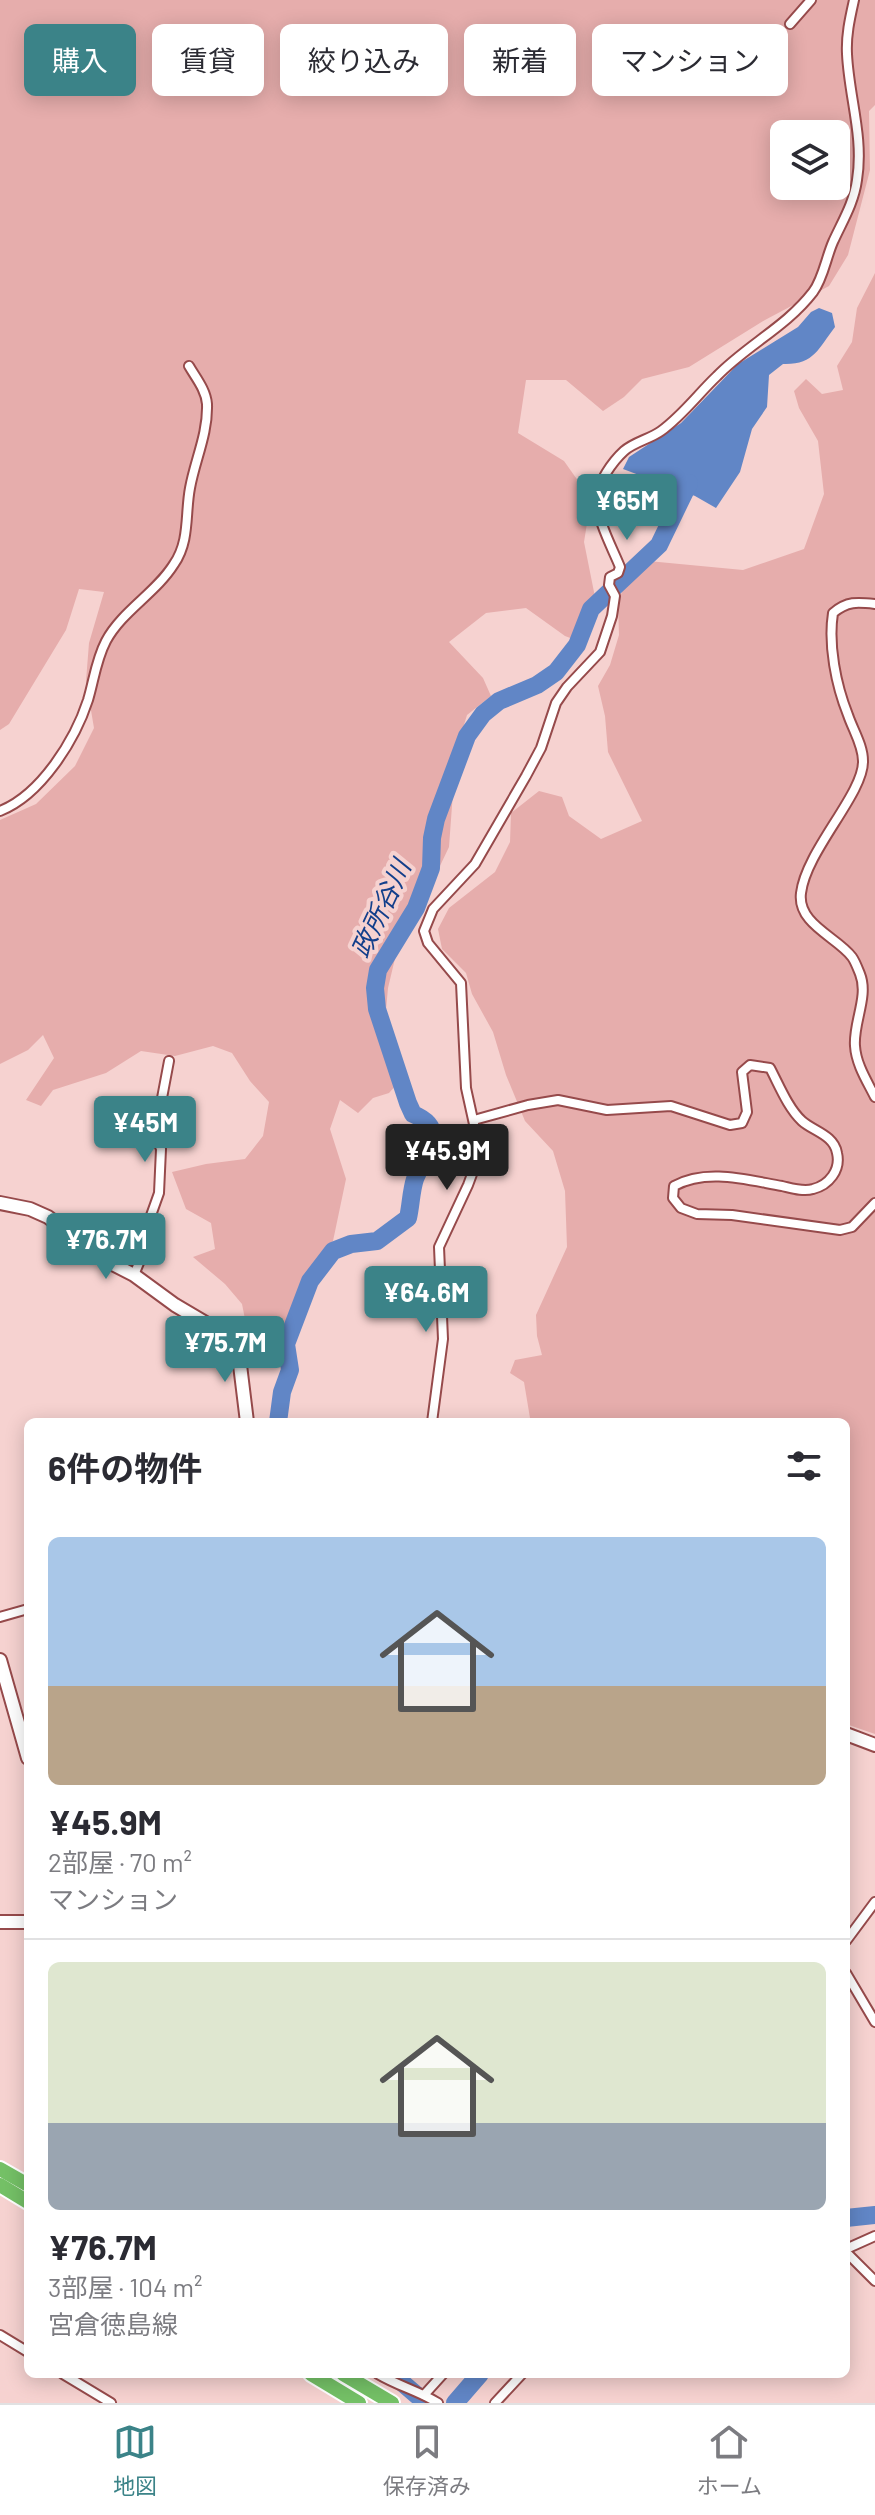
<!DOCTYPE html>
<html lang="ja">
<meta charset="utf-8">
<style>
body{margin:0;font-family:Barlow,"Noto Sans JP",sans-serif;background:#f2f2f3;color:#2b2b33;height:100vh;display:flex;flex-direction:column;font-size:30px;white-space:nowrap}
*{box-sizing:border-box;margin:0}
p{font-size:26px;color:#7c7c81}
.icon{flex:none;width:44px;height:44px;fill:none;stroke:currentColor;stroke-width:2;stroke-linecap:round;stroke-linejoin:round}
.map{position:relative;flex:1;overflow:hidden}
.details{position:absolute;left:24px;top:1418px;width:826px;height:960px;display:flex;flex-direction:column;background:#fff;border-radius:12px;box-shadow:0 4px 20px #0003}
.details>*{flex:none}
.guide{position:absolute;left:24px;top:24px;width:828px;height:72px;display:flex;gap:16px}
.tools{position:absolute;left:770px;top:120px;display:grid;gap:16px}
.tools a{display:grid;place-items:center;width:80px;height:80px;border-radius:12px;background:#fff;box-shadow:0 4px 20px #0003;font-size:40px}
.price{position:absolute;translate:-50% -68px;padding:0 18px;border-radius:8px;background:#3b8388;color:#fff;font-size:26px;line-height:52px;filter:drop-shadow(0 2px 4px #0008)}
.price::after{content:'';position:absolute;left:50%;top:48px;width:24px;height:18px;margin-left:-12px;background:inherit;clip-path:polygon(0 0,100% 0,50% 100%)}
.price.on{background:#222;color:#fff}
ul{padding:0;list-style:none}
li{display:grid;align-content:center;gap:16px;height:424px;padding:0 24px}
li+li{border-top:2px solid #e1e1e2}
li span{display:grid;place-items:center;height:248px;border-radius:12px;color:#555}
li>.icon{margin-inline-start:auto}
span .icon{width:144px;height:144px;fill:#fffc;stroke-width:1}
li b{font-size:34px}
h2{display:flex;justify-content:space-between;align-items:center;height:96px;padding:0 24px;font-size:34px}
.tag{padding:0 28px;border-radius:12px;background:#fff;box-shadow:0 4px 20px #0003;font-size:28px;line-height:72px}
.tag.on{background:#3b8388;color:#fff}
.tab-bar{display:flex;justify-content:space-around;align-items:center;height:112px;border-top:2px solid #e1e1e2;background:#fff;font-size:22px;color:#7c7c81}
.tab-bar a{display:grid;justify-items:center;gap:4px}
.tab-bar .on{color:#3b8388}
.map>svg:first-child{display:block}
.green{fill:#e6adac;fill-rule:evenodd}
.water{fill:#6186c6}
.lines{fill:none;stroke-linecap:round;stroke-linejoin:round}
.river{stroke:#6186c6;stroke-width:18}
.minor-casing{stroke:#964a4b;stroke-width:12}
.secondary-casing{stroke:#964a4b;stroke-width:16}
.trunk-casing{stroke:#fff;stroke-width:18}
.minor{stroke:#fff;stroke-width:8}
.secondary{stroke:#fff;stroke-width:12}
.trunk{stroke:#74c066;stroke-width:14}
.labels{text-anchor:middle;stroke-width:8;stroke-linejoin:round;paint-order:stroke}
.water-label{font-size:26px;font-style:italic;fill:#133f8b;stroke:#f6d2d0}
</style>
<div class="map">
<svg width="875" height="2403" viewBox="0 0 875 2403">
<rect width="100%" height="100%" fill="#f6d2d0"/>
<g class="green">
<path d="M0,0H875V105L869,111L870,170L848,255L829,286L765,320L689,367L642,379L624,397L603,411L566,380H526L518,433L564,461L581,485L590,505L584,542L598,612L586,644L565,636L526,608L486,613L449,642L483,678L491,696L467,715L456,751L449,847L429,889L406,911L397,950L388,988L385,1021L406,1074L389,1093L373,1098L358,1113L340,1100L330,1129L346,1179L333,1241L307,1279L289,1331L262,1341L248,1334L242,1304L225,1284L193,1257L215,1249L211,1223L186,1209L172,1172L206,1164L245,1159L263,1136L269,1102L250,1081L232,1053L213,1046L175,1056L141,1051L106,1073L53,1090L41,1106L26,1100L54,1058L43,1035L28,1050L0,1064V820L36,804L75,766L94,728L86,681L89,643L104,592L79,589L66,630L9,724L0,730ZM784,134H836V186H784Z"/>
<path d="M875,273V1734L846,1724V1422H524L530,1418L524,1382L510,1373L515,1360L542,1355L537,1336L536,1315L567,1247L565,1191L553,1151L525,1121L506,1075L493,1032L472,994L466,973L442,949L438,929L449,908L495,872L510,842L511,813L539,791L562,797L569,816L601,839L642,821L608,752L605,716L598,686L610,665L619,635L618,603L625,583L648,561L743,570L804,549L824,494L818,441L799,408L794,391L806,379L822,394L843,390L837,366L852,342L857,308Z"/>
</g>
<path class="water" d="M819,308L832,313L835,327C818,349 814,365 783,364L769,375L767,407L752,429L740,472L716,508L695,496L623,469L629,457L681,423L738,364L798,327L811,312Z"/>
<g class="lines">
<g class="river">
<path d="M278,1422L282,1392L290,1370L286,1344L310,1281L333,1251L351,1244L377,1241L408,1218C411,1205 411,1191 415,1179C425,1154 450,1129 413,1114L408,1103L377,1009L375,988L378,970L416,908L431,868L432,838L436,819L467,736L483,714L499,701L537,685L556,672L577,645L591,609L659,545L689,483"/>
<path d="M846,2218L875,2215"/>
<path d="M392,2374L426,2403"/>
<path d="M455,2403L480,2374"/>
</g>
<defs>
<g id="minor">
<path d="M790,24L811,0"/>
<path d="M875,604C857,602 847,601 833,613C828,645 836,685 848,715C853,730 863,745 863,761C864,793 806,851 801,893C797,924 837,937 852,957C855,961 858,969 860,974C869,996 853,1023 855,1046C856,1064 867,1081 875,1097"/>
<path d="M0,811C41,795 75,740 88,700C94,680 96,660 106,641C122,611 156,593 174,564C190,541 185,514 190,488C195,460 208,434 207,404C206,390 196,378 189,366"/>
<path d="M474,1120L528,1105L558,1100L607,1110L671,1106L730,1125L742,1123L747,1112L742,1072L750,1065L770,1068C779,1085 788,1108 802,1121C813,1131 834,1135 837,1153C841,1170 829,1185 813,1189C803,1192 791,1188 782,1186C747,1180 707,1168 674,1186L673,1198L681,1208L697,1214L732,1215L840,1230L852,1227L875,1203"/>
<path d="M134,1275L146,1246L149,1221L159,1193L161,1149L155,1135L169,1061"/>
<path d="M432,1422L443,1339L439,1247L468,1185L478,1158L479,1147L466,1088L461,983L428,943L424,931L433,909L475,864L526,776L541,748L556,703L567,687L600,652L612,616L615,596L609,585L610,577L618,573L620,567C612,547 597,521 597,498C597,483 613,461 624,451C634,442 650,439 661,431C683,415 698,394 717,376C747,345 786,327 813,292C823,279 826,258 833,242C842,222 854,203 857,180C864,137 849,97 847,54C846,35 850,18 854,0"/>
<path d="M0,1617L28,1609"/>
<path d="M846,1941L875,1902"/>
<path d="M846,1973L875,2022"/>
<path d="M846,2249L875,2236"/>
<path d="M846,2252L875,2281"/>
<path d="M0,2335L28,2352"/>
<path d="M63,2374L111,2403"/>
<path d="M378,2374C398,2386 419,2391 438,2403"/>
<path d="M424,2395L443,2374"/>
<path d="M495,2403L522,2374"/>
</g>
<g id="secondary">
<path d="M0,1203L30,1209L48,1217L101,1258L134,1275L175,1305L219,1331L230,1344L240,1365L247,1422"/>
<path d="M0,1660L28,1758"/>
<path d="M846,1734L875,1745"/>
<path d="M0,1922H28"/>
</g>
<g id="trunk">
<path d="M0,2169L28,2185"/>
<path d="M0,2185L28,2202"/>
<path d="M311,2374L359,2403"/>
<path d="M343,2374L392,2403"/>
</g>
</defs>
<use href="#minor" class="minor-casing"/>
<use href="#secondary" class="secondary-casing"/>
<use href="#trunk" class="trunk-casing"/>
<use href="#minor" class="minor"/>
<use href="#secondary" class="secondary"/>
<use href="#trunk" class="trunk"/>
</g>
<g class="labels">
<g class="water-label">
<text transform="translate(381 909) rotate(-65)" y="9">政所谷川</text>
</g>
</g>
</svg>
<div class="tools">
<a><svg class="icon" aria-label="layers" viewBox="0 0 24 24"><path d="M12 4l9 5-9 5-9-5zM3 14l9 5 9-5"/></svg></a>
</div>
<b class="price" style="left:627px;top:542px">¥65M</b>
<b class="price" style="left:145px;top:1164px">¥45M</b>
<b class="price on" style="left:447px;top:1192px">¥45.9M</b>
<b class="price" style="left:106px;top:1281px">¥76.7M</b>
<b class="price" style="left:426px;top:1334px">¥64.6M</b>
<b class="price" style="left:225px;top:1384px">¥75.7M</b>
<div class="guide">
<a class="tag on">購入</a>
<a class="tag">賃貸</a>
<a class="tag">絞り込み</a>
<a class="tag">新着</a>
<a class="tag">マンション</a>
</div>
<section class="details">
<h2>6件の物件<svg class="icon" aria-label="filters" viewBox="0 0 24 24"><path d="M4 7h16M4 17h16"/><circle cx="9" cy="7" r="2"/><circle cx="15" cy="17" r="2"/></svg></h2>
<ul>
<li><span style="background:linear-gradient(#a9c7e8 60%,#b9a48a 0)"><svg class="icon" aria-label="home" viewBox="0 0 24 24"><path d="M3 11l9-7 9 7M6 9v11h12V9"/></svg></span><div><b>¥45.9M</b><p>2部屋 · 70 m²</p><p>マンション</p></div></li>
<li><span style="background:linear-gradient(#dfe7d0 65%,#9aa5b1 0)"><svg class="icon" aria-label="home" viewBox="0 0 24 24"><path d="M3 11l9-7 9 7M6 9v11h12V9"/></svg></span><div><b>¥76.7M</b><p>3部屋 · 104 m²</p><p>宮倉徳島線</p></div></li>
</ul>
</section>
</div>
<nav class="tab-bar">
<a class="on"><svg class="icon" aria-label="map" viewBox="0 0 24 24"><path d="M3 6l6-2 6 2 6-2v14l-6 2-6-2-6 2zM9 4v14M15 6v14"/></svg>地図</a>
<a><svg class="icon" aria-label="saved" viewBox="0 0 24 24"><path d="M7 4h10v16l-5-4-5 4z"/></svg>保存済み</a>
<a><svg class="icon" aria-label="home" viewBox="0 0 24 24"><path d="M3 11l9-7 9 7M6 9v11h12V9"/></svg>ホーム</a>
</nav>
